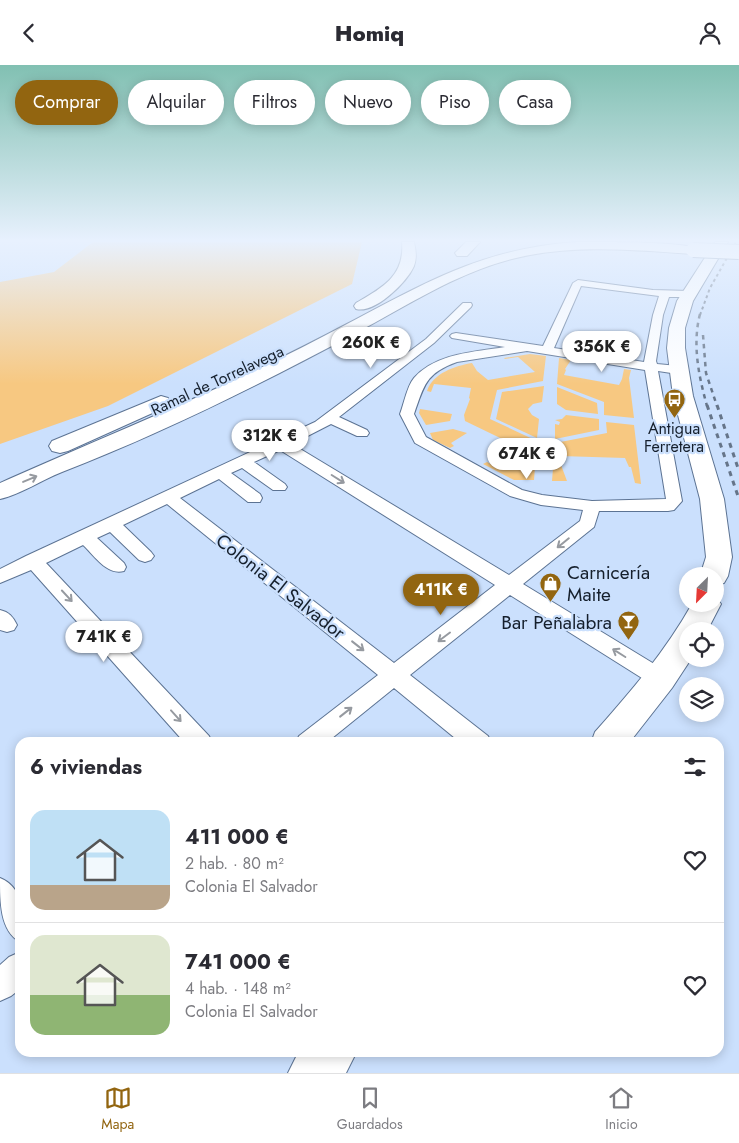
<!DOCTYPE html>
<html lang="es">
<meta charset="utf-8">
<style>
body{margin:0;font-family:Jost,sans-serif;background:#f2f2f3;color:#2b2b33;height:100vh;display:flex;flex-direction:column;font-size:19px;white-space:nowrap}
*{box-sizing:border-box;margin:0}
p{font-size:16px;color:#7c7c81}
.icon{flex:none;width:28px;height:28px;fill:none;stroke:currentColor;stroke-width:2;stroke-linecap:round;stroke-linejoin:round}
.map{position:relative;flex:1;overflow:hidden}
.drawer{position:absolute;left:15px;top:672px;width:709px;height:320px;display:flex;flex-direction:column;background:#fff;border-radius:15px;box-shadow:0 2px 12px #0003}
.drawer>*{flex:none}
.top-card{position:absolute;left:15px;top:15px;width:710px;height:45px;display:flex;gap:10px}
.needle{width:32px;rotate:204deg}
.buttons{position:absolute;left:679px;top:502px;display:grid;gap:10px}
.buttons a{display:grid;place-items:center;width:45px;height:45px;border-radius:50%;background:#fff;box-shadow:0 2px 12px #0003;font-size:25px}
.price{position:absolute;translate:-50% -42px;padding:0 11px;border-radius:18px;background:#fff;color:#222;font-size:16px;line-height:32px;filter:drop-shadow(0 1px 2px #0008)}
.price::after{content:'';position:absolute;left:50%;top:30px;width:15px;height:11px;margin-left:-8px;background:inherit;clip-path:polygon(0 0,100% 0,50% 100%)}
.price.active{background:#926510;color:#fff}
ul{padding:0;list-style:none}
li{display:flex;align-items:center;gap:15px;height:125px;padding:0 15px}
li+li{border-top:1px solid #e1e1e2}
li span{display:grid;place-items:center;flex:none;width:140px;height:100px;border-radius:15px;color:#555}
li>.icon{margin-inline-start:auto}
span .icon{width:60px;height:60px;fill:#fffc;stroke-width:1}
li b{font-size:21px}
h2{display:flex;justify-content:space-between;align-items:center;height:60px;padding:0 15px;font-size:21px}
.pill{padding:0 18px;border-radius:22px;background:#fff;box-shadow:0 2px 12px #0003;font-size:18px;line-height:45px}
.pill.active{background:#926510;color:#fff}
header{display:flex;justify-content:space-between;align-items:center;height:65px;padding:0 15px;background:#fff;font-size:22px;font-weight:800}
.menu{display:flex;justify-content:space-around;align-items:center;height:70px;border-top:1px solid #e1e1e2;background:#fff;font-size:14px;color:#7c7c81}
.menu a{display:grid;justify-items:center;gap:2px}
.menu .active{color:#926510}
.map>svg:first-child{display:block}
.green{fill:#f7c881}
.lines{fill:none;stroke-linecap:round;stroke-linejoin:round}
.street-casing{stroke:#5c7393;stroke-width:2}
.highway-casing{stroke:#5c7393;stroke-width:2}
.street{fill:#fff;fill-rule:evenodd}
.highway{fill:#fff;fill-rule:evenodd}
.rail-far2{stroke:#667589;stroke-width:2;stroke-dasharray:3 3;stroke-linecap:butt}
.rail-far1{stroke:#667589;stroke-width:2.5;stroke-dasharray:4.5 4.5;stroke-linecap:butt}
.rail{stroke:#667589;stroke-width:3;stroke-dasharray:5 5;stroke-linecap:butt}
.highway-bridge-casing{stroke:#5c7393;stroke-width:16;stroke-linecap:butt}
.highway-bridge{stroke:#fff;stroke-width:14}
.oneway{stroke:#969aa0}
.labels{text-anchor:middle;stroke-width:4.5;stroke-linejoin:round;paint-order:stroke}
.far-street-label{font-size:16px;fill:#151f2c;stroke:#cbe0fd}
.far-poi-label{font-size:16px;fill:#151f2c;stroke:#cbe0fd}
.poi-label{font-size:19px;fill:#151f2c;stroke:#cbe0fd;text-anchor:start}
.street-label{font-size:19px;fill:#151f2c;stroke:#cbe0fd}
</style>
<header><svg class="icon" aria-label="back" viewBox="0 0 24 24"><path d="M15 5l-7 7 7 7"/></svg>Homiq<svg class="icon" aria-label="person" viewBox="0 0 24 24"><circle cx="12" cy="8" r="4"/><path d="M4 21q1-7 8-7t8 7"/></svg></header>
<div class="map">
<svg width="739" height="1008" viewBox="0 0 739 1008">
<rect width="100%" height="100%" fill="#cbe0fd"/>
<g class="green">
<path d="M93,177H362L352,219L108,341L0,379V217L54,207Z"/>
<path d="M530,289L546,291L543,316L497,325L490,354L537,376L534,415H514L483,399L487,397L500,404L512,398L527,386L465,356L464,350L470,334L469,333L471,323L434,319L431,327L427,326C433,308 455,301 472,298L477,306L488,315L535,307L518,292L505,294L504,293Z"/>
<path d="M559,293L571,295L565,304L566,305L564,310L619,320L622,314L624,304L631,305L629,313L634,353L604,350V337L557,319Z"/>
<path d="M544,321L542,337L533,339L528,344L532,350L539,354L537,373L496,354L502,327Z"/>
<path d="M557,322L597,338L598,349L566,345L557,339Z"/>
<path d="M420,344L452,349L450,356L426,360L419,348Z"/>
<path d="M566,350L599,354V365L555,374V359L559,360L560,357L555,355L562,354Z"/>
<path d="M606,357L634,360L641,419L635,418L631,402H629L625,393L560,391L562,399L561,400L567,416H552L555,378L607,368Z"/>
<path d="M453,364L467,368L451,378L454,381L450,383L433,375L430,368Z"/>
</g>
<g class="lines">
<defs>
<g id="street">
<path d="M578,215L653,225L690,226L695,229L690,232H669L663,250L656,296L657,299L678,301L684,305L678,309L658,306L682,436L674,445L668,446H599L594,462L523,519L669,608L672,614L669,620L661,623L653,620L510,530L410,610L488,671L491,678H461L394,623L326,678H296L299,671L378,610L167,439L123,460L151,487L154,491L151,495L145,497L139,495L110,467L97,473L124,498L126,502L124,506C107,511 94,490 83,480L46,498L209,671L212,678H185L31,505L0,518V504L26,491L315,357L426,274L463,238H471L472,240L471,242L434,278L339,352L367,365L369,368L367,371H357L331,359L292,379L509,510L580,456L583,445L541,440L510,431L415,378L400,349C404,339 407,321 414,313C436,288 475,287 505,282L452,273L450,271L452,269L456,268L543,281L573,218ZM581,221L659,231L653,250L644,297L554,283ZM527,286L645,305L666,434L592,436L542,430L522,425L426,372L414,349C424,320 426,308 457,297ZM280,385L495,520L394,598L180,433L219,414L248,437H260L262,433L260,429L231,408L242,403L273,425H285L287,422L285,419L254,397Z"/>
<path d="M0,545C9,547 13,552 17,560L14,565L7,567L0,565Z"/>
<path d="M0,813C27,824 20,853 20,877C0,866 0,837 0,813Z"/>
<path d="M20,887V924L11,931L0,936V900L9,892Z"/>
</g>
<g id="highway">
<path d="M402,177H414C416,186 417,193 414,201C407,217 375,249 356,244L354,241L356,238C382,223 405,211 402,177Z"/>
<path d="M466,177H480L467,191H457L455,188Z"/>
<path d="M577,177C594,177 692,176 700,185L693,189C635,185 574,179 516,193C458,207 408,240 356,268C261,319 163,368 62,407C41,415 22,429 0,434V418C85,380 172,345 256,305C287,290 317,275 347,259C427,217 484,183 577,177Z"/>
<path d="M715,177H728L693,236L685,263V283L693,331L724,434L732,492L728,511L724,518L715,520V511H700L706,492L700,434L673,331L667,283L669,263L677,236Z"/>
<path d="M161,331L168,333L171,337L168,341L68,386L60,388L52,386L49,381L52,376Z"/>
<path d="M715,531L721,539L707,566H688V594H691L672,623L629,678H591L595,667C632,625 665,587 692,539H715Z"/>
<path d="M298,988H356L346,1008H288Z"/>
</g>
</defs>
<use href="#street" class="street-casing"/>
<use href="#highway" class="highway-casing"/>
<use href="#street" class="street"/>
<use href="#highway" class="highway"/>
<path class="rail-far2" d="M700,250L710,223L736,177"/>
<g class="rail-far1">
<path d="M700,249C692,280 699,312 707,341"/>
<path d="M703,270L706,308L717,341"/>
</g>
<g class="rail">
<path d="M707,340L739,434"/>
<path d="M717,340L739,406"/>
</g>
<defs>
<path id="highway-bridge" d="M693,185L739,187"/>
</defs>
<use href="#highway-bridge" class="highway-bridge-casing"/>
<use href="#highway-bridge" class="highway-bridge"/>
</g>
<defs><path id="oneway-shaft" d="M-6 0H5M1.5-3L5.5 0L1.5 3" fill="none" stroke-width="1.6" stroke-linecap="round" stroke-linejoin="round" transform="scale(1.25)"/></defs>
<g class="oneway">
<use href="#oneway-shaft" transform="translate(30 414) rotate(-23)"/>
<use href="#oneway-shaft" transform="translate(338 414) rotate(32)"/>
<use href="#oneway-shaft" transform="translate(563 478) rotate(141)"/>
<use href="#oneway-shaft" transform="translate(67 531) rotate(47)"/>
<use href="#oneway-shaft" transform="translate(444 572) rotate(143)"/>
<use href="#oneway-shaft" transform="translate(358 581) rotate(38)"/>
<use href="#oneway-shaft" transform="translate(619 588) rotate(-148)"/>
<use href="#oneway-shaft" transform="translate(346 647) rotate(-38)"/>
<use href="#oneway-shaft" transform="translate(176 651) rotate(48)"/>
</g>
<linearGradient id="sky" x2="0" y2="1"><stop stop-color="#81c0b2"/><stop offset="0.55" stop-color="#e8f1fe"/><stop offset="1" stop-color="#e8f1fe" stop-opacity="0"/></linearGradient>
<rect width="739" height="319" fill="url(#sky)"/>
<defs>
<symbol id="bus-pin" viewBox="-11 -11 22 30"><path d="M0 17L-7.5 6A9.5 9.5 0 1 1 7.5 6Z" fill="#926510" stroke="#cbe0fd"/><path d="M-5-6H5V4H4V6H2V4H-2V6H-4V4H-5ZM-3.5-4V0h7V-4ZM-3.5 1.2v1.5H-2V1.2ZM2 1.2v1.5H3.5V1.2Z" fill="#fff"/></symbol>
<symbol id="shop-pin" viewBox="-11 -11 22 30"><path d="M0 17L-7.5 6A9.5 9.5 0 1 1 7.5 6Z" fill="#926510" stroke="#cbe0fd"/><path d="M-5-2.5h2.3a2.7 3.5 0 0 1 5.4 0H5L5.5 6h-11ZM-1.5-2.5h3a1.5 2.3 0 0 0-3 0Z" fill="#fff"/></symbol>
<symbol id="bar-pin" viewBox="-11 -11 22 30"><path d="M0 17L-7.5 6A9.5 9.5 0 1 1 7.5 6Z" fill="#926510" stroke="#cbe0fd"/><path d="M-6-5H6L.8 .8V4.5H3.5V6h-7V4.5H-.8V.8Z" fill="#fff"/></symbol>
</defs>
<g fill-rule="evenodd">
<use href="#bus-pin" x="662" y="322" width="25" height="34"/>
<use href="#shop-pin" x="538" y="506" width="25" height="34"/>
<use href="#bar-pin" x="616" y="544" width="25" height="34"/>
</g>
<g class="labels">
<g class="far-street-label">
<text transform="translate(217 315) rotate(-25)" y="6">Ramal de Torrelavega</text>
</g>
<g class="far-poi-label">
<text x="674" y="369">Antigua<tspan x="674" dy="18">Ferretera</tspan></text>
</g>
<g class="poi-label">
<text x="567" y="514">Carnicería<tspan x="567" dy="22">Maite</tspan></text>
<text x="612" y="564" text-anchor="end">Bar Peñalabra</text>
</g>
<g class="street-label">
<text transform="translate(281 521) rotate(38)" y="7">Colonia El Salvador</text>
</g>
</g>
</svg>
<div class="buttons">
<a><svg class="needle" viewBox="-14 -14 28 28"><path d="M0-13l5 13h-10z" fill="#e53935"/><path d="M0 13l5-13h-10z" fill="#7c7c81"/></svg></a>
<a><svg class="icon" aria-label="locate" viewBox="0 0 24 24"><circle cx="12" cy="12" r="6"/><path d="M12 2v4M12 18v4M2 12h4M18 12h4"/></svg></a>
<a><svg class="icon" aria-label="layers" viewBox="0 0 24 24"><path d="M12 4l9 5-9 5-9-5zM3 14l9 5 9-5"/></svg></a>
</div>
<b class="price" style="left:371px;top:304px">260K €</b>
<b class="price" style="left:602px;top:308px">356K €</b>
<b class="price" style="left:270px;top:397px">312K €</b>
<b class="price" style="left:527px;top:415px">674K €</b>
<b class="price active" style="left:441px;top:551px">411K €</b>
<b class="price" style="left:104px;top:598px">741K €</b>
<div class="top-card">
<a class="pill active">Comprar</a>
<a class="pill">Alquilar</a>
<a class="pill">Filtros</a>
<a class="pill">Nuevo</a>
<a class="pill">Piso</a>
<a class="pill">Casa</a>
</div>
<section class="drawer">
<h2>6 viviendas<svg class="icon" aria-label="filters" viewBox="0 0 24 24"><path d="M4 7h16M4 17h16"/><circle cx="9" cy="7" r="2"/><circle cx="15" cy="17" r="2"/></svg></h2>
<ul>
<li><span style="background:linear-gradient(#bfe0f5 75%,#b9a48a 0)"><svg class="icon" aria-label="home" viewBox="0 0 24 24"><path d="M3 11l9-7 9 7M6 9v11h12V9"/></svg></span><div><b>411 000 €</b><p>2 hab. · 80 m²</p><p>Colonia El Salvador</p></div><svg class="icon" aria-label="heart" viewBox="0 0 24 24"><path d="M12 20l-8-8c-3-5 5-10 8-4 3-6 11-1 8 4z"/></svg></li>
<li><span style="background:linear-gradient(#dfe7d0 60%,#8fb573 0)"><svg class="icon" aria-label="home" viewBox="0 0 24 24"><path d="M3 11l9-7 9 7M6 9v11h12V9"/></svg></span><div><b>741 000 €</b><p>4 hab. · 148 m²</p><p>Colonia El Salvador</p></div><svg class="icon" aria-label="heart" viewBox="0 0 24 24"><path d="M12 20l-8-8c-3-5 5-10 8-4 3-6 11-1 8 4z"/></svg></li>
</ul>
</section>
</div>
<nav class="menu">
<a class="active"><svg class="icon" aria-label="map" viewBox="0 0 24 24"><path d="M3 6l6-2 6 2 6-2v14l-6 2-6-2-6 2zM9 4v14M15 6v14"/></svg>Mapa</a>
<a><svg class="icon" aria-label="saved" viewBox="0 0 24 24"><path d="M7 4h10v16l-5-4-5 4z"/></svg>Guardados</a>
<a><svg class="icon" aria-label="home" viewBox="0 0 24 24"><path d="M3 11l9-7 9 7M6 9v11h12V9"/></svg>Inicio</a>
</nav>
